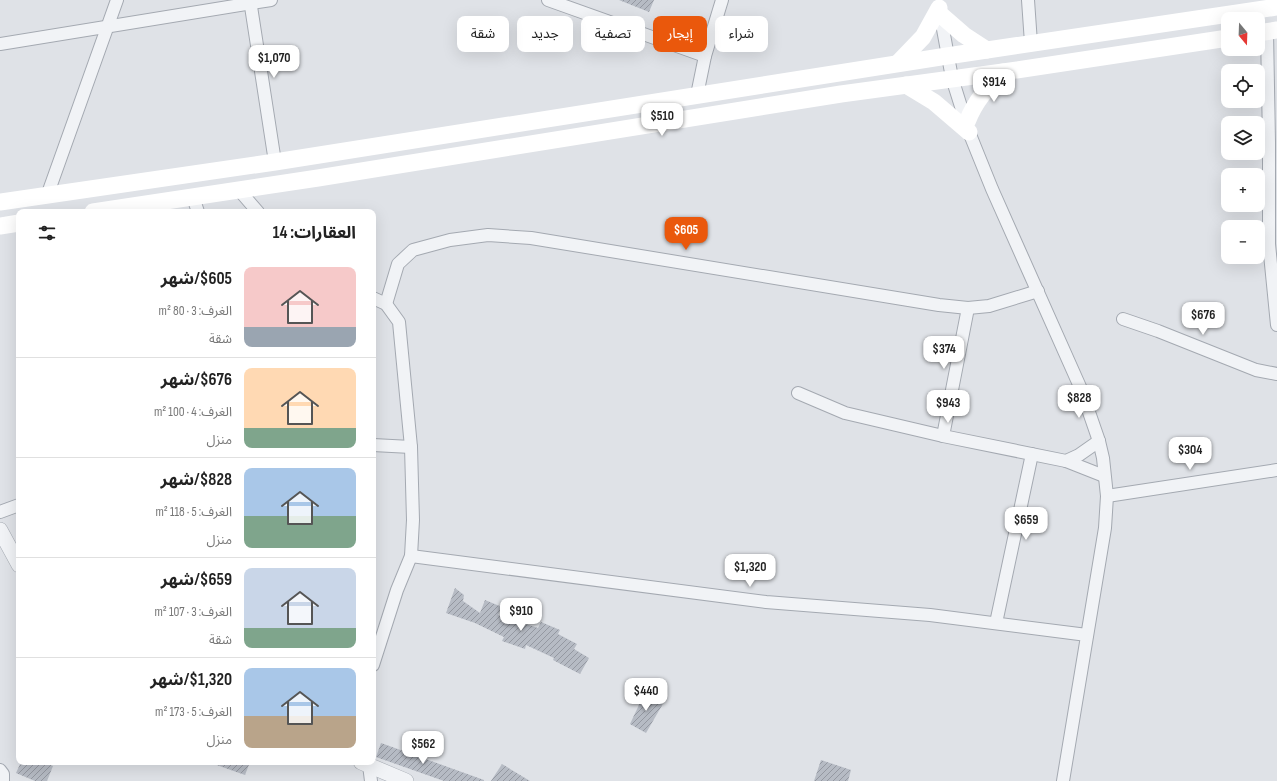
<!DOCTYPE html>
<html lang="ar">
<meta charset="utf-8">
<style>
body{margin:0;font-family:"Sofia Sans Condensed","Noto Sans Arabic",sans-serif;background:#f2f2f2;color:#222;direction:rtl;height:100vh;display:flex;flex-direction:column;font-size:15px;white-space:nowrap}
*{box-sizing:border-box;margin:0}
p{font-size:13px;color:#767676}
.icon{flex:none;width:22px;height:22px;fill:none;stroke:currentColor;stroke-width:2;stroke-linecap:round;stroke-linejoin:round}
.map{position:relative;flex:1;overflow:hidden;direction:ltr}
.side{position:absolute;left:16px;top:209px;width:360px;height:556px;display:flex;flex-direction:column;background:#fff;border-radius:8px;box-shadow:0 4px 16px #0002;direction:rtl}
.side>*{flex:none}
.guide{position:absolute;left:388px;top:16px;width:380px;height:36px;direction:rtl;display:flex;gap:8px}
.needle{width:26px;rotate:161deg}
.fabs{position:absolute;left:1221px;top:12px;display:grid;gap:8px}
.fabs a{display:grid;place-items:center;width:44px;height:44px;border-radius:8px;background:#fff;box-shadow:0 4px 16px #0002;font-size:20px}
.price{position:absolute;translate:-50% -34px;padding:0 9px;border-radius:8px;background:#fff;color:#222;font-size:13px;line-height:26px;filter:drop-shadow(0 1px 2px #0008)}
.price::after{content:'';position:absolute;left:50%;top:24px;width:12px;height:9px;margin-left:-6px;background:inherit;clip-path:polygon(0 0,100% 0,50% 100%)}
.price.active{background:#ea580c;color:#fff}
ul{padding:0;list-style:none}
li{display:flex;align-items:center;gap:12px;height:100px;padding:0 20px}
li+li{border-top:1px solid #e0e0e0}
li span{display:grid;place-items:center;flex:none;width:112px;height:80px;border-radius:8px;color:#555}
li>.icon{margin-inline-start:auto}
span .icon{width:48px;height:48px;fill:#fffc;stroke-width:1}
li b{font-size:17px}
h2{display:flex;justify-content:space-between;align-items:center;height:48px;padding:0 20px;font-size:17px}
.pill{padding:0 14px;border-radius:8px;background:#fff;box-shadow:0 4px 16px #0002;font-size:14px;line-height:36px}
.pill.active{background:#ea580c;color:#fff}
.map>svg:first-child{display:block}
.building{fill:url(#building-hatch)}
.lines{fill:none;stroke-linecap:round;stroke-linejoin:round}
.minor-casing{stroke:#a4a9b1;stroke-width:14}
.tertiary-casing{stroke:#a4a9b1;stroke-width:16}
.minor{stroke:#f1f3f6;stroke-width:12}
.tertiary{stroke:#f1f3f6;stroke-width:15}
.secondary{stroke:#fff;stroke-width:17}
</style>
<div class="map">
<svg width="1277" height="781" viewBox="0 0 1277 781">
<defs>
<pattern id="building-hatch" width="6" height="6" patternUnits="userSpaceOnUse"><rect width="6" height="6" fill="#b6bbc4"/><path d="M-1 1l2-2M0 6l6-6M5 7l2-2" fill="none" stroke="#9498a1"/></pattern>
</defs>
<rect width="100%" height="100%" fill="#dfe2e7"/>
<g class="building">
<path d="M619,0H654L649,12Z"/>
<path d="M455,588L464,595L463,601L480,613L485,600L502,607L498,615L538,628L541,622L560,630L558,634L577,644L574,649L589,658L580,674L553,660L554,658L526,645L525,649L502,641L504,637L475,623L446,613Z"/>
<path d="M645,692L664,702L646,733L630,724Z"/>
<path d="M381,743L484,780V781H444L376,757Z"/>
<path d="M821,760L851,770L848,781H814Z"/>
<path d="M21,762H43L53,766L47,781H35L16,773Z"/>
<path d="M211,762H250L245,775L211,763Z"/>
<path d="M502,764L530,781H491Z"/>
</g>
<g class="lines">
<defs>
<g id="minor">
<path d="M250,0L275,162"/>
<path d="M548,0L705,56"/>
<path d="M1028,0L1031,43"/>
<path d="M940,13L952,78L969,132L992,189L1081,389L1099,441L1103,458L1107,496L1105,528L1063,781"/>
<path d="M1267,32L1269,142V244L1277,325"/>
<path d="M0,44L271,0"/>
<path d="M697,95L705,56L722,0"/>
<path d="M239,190L258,212"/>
<path d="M47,196L117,0"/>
<path d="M193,197L198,212"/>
<path d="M373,298L386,304L399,322L411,447L413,520L411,556L397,590L373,665"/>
<path d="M386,304L398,264L413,250L450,240L488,235L531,238L939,305L968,308L989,306L1038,291"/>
<path d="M1123,319L1158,331L1256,370L1277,374"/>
<path d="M798,393L845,413L943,436L1066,461L1079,455L1099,441"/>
<path d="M943,436L968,308"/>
<path d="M373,445L411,447"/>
<path d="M1066,461L1104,476"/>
<path d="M1107,496L1277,470"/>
<path d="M0,512L19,505"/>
<path d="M411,556L766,602L930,615L1087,635"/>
<path d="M996,623L1032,454"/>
<path d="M369,765L371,781"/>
<path d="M0,770L3,774V781"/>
</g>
<g id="tertiary">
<path d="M0,530L19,565"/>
<path d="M361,762L406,781"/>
</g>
</defs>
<use href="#minor" class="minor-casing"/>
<use href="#tertiary" class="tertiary-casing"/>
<use href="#minor" class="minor"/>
<use href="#tertiary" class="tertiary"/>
<g class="secondary">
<path d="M941,15L964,35L987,50"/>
<path d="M1258,33L1277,30"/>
<path d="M898,63L923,37L939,8"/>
<path d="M906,85L934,102L969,132"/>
<path d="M967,122C975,101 987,88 1003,72"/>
<path d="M0,202L275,162L947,56L1277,7"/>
<path d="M93,212L318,178L841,94L1003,72L1228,38"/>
<path d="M0,226L19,223"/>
</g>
</g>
</svg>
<div class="fabs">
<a><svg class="needle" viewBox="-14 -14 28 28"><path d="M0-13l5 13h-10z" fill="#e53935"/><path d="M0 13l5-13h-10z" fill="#767676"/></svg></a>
<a><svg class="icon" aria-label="locate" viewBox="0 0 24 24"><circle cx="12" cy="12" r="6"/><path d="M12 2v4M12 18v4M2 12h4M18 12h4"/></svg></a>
<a><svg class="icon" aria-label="layers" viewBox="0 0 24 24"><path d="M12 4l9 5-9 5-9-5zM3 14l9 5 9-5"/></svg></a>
<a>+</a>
<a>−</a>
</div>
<b class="price" style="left:274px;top:79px">$1,070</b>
<b class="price" style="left:994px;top:103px">$914</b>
<b class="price" style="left:662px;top:137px">$510</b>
<b class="price active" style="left:686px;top:251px">$605</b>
<b class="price" style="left:1203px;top:336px">$676</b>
<b class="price" style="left:944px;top:370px">$374</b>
<b class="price" style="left:1079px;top:419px">$828</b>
<b class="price" style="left:948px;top:424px">$943</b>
<b class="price" style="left:1190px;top:471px">$304</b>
<b class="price" style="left:1026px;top:541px">$659</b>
<b class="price" style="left:750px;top:588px">$1,320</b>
<b class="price" style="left:521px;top:632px">$910</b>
<b class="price" style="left:646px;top:712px">$440</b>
<b class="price" style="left:423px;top:765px">$562</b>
<div class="guide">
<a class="pill">شراء</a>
<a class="pill active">إيجار</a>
<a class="pill">تصفية</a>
<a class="pill">جديد</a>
<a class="pill">شقة</a>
</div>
<section class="side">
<h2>العقارات: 14<svg class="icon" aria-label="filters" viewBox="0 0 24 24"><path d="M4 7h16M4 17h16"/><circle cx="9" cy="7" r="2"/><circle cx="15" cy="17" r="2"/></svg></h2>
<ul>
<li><span style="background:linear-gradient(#f6c9c9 75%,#9aa5b1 0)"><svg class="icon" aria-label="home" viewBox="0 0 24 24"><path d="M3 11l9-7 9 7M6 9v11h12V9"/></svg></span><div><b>$605/شهر</b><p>الغرف: 3 · 80 m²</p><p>شقة</p></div></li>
<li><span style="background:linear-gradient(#ffd9b3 75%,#7fa58c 0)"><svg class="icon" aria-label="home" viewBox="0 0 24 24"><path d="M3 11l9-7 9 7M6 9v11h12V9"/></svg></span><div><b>$676/شهر</b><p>الغرف: 4 · 100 m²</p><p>منزل</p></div></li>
<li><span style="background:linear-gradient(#a9c7e8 60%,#7fa58c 0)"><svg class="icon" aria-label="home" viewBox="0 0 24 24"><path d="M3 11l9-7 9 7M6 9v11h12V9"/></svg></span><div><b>$828/شهر</b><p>الغرف: 5 · 118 m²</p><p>منزل</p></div></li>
<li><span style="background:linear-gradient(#c9d6e8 75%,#7fa58c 0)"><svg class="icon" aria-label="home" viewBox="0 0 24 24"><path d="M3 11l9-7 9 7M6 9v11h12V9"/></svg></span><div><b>$659/شهر</b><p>الغرف: 3 · 107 m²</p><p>شقة</p></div></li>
<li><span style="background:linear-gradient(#a9c7e8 60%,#b9a48a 0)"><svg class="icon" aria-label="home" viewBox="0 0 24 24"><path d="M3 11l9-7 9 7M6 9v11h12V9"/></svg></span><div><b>$1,320/شهر</b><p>الغرف: 5 · 173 m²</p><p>منزل</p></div></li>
</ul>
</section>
</div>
